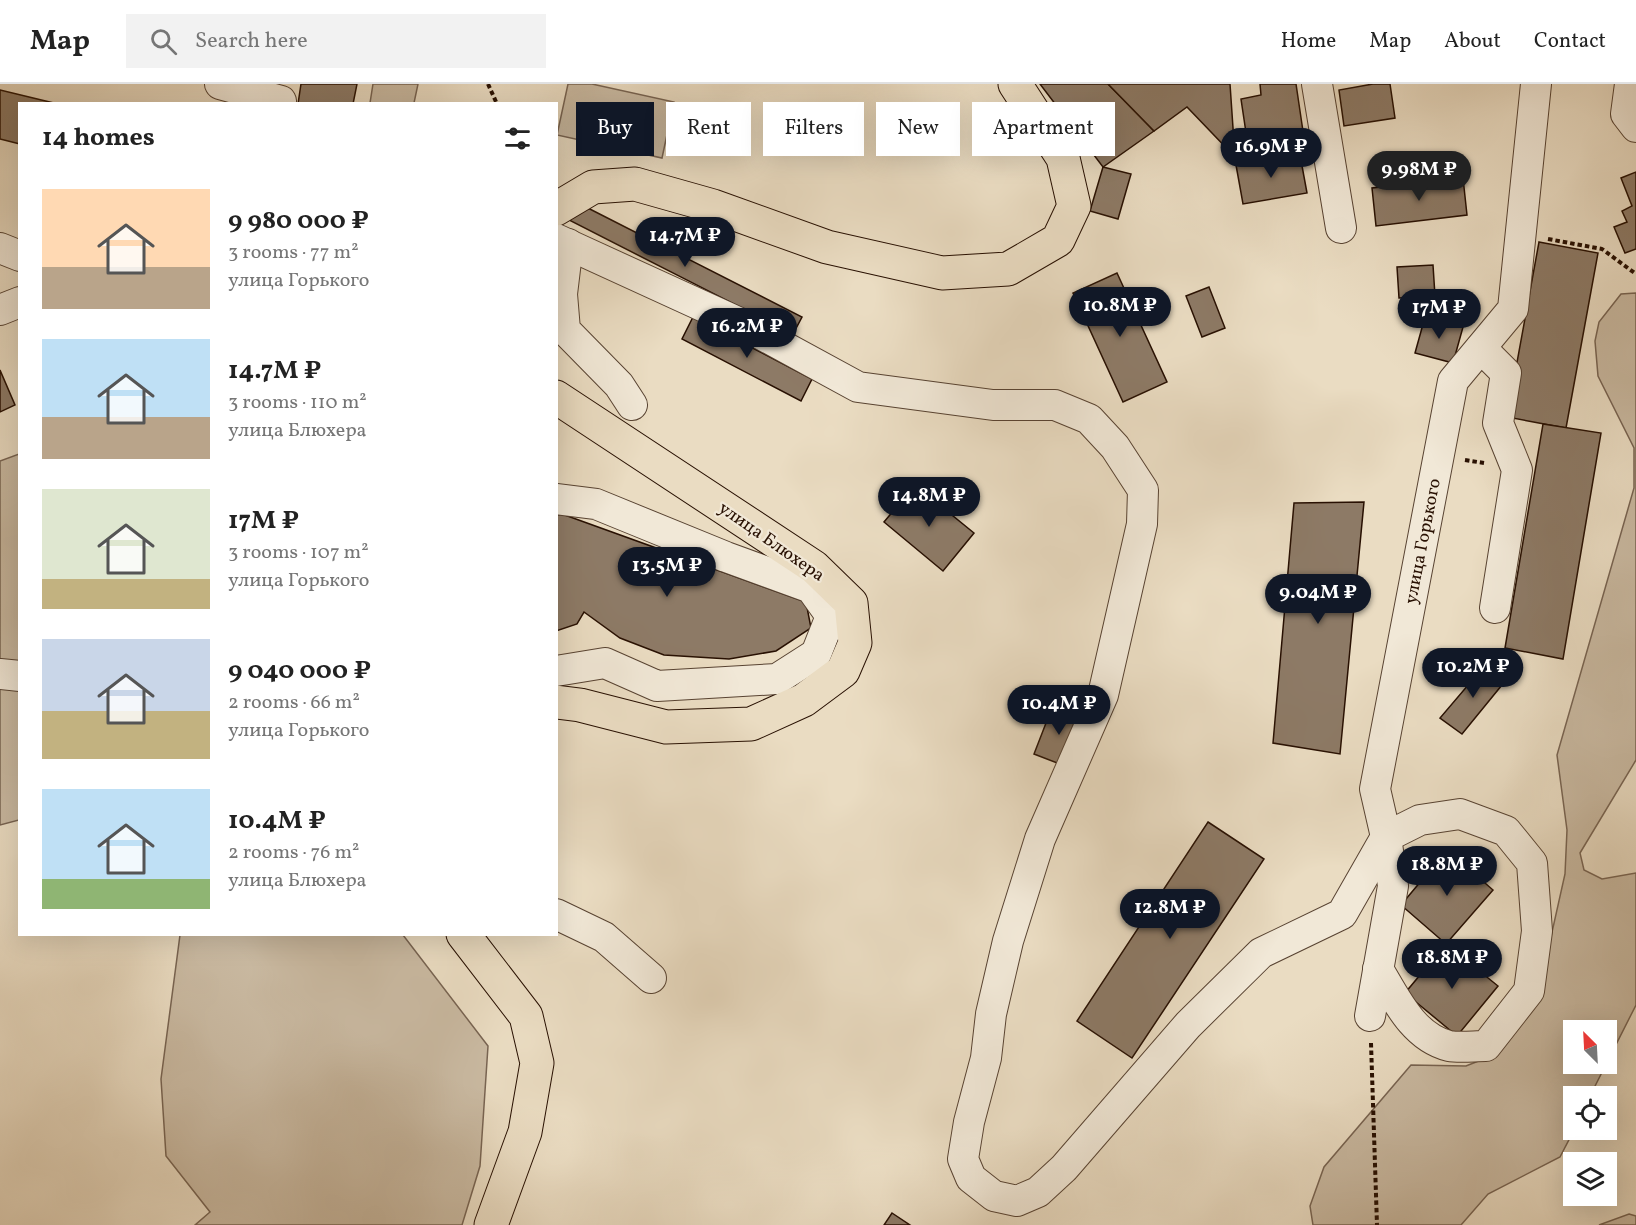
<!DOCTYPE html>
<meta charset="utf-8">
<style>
body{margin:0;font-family:Vollkorn,serif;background:#f2f2f2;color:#222;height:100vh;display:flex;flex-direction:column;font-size:22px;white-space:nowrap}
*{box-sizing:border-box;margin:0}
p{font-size:20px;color:#767676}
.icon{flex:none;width:33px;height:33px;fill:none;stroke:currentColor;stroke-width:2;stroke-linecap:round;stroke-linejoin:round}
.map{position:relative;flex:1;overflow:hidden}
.sheet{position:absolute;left:18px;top:18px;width:540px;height:834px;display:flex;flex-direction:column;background:#fff;border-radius:0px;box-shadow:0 6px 24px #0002}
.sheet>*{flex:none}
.top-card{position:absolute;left:576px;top:18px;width:570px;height:54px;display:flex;gap:12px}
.needle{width:39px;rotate:336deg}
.fabs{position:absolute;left:1563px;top:936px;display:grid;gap:12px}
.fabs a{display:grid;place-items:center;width:54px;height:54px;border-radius:0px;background:#fff;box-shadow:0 6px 24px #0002;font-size:30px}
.price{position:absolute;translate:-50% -51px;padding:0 14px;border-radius:21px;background:#111827;color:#fff;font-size:20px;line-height:39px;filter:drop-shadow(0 2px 3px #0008)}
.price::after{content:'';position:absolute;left:50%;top:36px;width:18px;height:14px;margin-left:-9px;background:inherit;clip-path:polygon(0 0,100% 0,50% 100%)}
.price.on{background:#222;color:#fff}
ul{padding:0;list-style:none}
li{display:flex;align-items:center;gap:18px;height:150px;padding:0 24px}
li span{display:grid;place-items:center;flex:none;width:168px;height:120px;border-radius:0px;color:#555}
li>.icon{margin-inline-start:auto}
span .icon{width:72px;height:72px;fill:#fffc;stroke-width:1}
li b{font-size:26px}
h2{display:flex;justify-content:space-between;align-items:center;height:72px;padding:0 24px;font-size:26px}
.chip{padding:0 21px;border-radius:0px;background:#fff;box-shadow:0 6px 24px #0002;font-size:21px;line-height:54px}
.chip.on{background:#111827;color:#fff}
header{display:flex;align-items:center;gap:36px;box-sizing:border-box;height:84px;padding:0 30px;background:#fff;border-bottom:2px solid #e0e0e0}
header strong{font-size:28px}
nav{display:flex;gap:33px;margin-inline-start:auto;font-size:21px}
.search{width:420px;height:54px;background:#f2f2f2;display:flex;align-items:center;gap:15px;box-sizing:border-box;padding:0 21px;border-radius:0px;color:#767676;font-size:22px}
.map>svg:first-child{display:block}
.green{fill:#c9b9a1;stroke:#786452;stroke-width:1.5;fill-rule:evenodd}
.building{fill:#8d7a66;stroke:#281002;stroke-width:1.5}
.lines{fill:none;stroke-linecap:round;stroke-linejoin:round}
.minor-casing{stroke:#584332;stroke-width:32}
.major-casing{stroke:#281002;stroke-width:35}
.path{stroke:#281002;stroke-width:4;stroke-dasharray:4.5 3;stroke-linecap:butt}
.minor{stroke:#f1e8d7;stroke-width:30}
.major{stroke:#eadcc2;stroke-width:33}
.labels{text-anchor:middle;stroke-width:4.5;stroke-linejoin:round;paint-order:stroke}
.street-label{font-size:18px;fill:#281002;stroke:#f1e8d7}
</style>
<header>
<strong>Map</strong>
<div class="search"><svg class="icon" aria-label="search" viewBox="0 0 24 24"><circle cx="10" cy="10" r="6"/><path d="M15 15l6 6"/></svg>Search here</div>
<nav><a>Home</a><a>Map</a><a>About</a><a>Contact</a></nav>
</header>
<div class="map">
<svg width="1636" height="1141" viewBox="0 0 1636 1141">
<rect width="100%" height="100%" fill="#eadcc2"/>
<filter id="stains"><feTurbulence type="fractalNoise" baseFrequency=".00333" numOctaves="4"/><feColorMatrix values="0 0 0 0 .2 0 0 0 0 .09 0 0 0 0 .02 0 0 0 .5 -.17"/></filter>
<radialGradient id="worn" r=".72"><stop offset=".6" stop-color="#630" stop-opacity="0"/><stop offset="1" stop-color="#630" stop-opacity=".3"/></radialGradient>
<g class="green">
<path d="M373,0H418L414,19H370Z"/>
<path d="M568,0H592L674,18L662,74L557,51Z"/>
<path d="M1636,209V676L1580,769L1584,786L1602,795L1636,789V921L1590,1012H1574V1046L1560,1073L1488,1110L1461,1141H1313L1310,1122L1324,1083L1411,981L1466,982L1486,974L1538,911L1565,790L1567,746L1557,671L1634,404V364L1598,292L1595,257L1599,238L1621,210ZM1574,946H1606V980H1574Z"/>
<path d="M19,370V736L0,741V377Z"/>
<path d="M180,851H403L488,962L480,1082L462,1141H195L210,1128L166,1072L161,995Z"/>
<path d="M1629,1130L1636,1132V1141H1599Z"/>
</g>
<g class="building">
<path d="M301,0H357L353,20H298Z"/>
<path d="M1040,0H1108L1154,47L1103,83Z"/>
<path d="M1108,0H1230L1235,73L1187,23L1154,47Z"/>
<path d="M1260,0H1296L1304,54L1248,62L1241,15L1261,11Z"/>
<path d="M1373,0H1390L1395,34L1344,42L1339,6Z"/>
<path d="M0,6L58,20H20V60L0,55Z"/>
<path d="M1300,71L1307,109L1243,120L1236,81Z"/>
<path d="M1103,83L1131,90L1118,135L1090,127Z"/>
<path d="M1636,88V165L1625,169L1614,143L1627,138L1622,127L1632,122L1621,94Z"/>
<path d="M1463,94L1467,131L1376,142L1372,104Z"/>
<path d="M578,119L802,233L793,250L569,136Z"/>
<path d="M1539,158L1598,169L1566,344L1507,333Z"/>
<path d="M1433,181L1435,212L1399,214L1397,183Z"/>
<path d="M1117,189L1167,298L1123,318L1073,209Z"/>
<path d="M1209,203L1225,244L1202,253L1186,212Z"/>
<path d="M693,233L812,295L801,317L682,255Z"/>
<path d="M1425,233L1463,243L1453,279L1415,269Z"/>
<path d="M0,286L15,321L0,328Z"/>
<path d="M1543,340L1601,349L1563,575L1505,564Z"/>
<path d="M915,401L974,449L943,487L884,438Z"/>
<path d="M1364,418L1340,670L1273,659L1294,419Z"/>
<path d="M562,430L806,518L811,544L776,567L729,575L664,571L620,554L584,528L577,540L556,547V431Z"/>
<path d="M1486,580L1506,596L1462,650L1440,634Z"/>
<path d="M1053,621L1084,633L1065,682L1034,670Z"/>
<path d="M1208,738L1264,775L1132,974L1077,937Z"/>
<path d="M1447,766L1493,806L1446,860L1401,821Z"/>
<path d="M1446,860L1498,902L1457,952L1405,909Z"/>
<path d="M892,1129L910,1141H884Z"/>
</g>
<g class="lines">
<defs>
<g id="minor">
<path d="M220,0L281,17"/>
<path d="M1317,0L1341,144"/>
<path d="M1630,0L1626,30L1636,43"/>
<path d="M556,155L744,241L858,303L993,321H1055L1089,335L1115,363L1143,406L1142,440L1103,611L1040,755L1008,857L991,930L986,974L969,1038L963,1075L971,1094L994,1112L1017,1117L1038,1108L1064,1084L1188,941L1261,869L1342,830L1386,753L1420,736L1460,730L1506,747L1532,779L1537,847L1529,907L1486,962C1474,962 1460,964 1449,962C1413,953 1396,915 1378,885"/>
<path d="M568,160L562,210L565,246L619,301L632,321"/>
<path d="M0,164L20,172"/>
<path d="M0,226L20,218"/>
<path d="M1481,264L1506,289L1498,339L1517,386L1495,524"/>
<path d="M556,415L596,420L726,473L811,504L831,532L816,570L777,595L657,602L605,579L556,587"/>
<path d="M0,590L20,592"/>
<path d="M556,830L604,853L651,894"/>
<path d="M1370,932L1393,802L1386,753L1375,705L1453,297L1513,225L1536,0"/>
</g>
<g id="major">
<path d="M556,125L593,103L635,100L713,122L827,163L942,189L1008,185L1058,156L1074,122L1063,74L1015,0"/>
<path d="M556,313L814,483L851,519L855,559L843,587L804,616L751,640L666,643L580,621L556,618"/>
<path d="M463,850L526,932L537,979L525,1048L491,1141"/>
</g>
</defs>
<use href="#minor" class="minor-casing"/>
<use href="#major" class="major-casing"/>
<g class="path">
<path d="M488,0L497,20"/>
<path d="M1548,155L1602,165L1636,190"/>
<path d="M1465,376L1484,379"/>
<path d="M1371,959L1377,1141"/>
</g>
<use href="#minor" class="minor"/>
<use href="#major" class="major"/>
</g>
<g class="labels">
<g class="street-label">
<text transform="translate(772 457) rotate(35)" y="6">улица Блюхера</text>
<text transform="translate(1422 457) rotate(-79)" y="6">улица Горького</text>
</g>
</g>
<rect width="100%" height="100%" filter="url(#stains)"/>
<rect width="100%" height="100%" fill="url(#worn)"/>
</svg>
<div class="fabs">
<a><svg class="needle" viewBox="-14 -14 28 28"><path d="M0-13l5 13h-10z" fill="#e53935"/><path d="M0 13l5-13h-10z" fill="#767676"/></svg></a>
<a><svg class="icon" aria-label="locate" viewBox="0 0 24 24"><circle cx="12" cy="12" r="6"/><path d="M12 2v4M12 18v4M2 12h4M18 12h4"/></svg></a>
<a><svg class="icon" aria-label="layers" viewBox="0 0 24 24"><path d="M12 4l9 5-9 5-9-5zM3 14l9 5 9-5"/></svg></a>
</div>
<b class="price" style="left:1271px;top:95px">16.9M ₽</b>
<b class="price on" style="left:1419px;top:118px">9.98M ₽</b>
<b class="price" style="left:685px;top:184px">14.7M ₽</b>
<b class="price" style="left:1120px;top:254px">10.8M ₽</b>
<b class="price" style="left:1439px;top:256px">17M ₽</b>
<b class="price" style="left:747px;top:275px">16.2M ₽</b>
<b class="price" style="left:929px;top:444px">14.8M ₽</b>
<b class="price" style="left:667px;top:514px">13.5M ₽</b>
<b class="price" style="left:1318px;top:541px">9.04M ₽</b>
<b class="price" style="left:1473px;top:615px">10.2M ₽</b>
<b class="price" style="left:1059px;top:652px">10.4M ₽</b>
<b class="price" style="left:1447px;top:813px">18.8M ₽</b>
<b class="price" style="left:1170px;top:856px">12.8M ₽</b>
<b class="price" style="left:1452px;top:906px">18.8M ₽</b>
<div class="top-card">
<a class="chip on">Buy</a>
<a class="chip">Rent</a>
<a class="chip">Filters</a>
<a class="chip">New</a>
<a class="chip">Apartment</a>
</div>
<section class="sheet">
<h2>14 homes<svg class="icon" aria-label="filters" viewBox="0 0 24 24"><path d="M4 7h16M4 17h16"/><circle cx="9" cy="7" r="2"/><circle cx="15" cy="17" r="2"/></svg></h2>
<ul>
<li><span style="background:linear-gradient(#ffd9b3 65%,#b9a48a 0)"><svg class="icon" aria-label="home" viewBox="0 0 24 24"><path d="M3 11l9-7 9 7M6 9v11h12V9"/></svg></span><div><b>9 980 000 ₽</b><p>3 rooms · 77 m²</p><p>улица Горького</p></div></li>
<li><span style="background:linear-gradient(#bfe0f5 65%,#b9a48a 0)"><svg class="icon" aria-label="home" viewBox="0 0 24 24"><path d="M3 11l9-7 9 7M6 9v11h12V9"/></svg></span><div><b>14.7M ₽</b><p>3 rooms · 110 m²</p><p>улица Блюхера</p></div></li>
<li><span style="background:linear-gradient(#dfe7d0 75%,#c2b280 0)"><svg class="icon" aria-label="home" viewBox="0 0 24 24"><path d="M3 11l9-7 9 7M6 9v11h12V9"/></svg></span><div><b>17M ₽</b><p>3 rooms · 107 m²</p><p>улица Горького</p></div></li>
<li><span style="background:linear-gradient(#c9d6e8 60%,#c2b280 0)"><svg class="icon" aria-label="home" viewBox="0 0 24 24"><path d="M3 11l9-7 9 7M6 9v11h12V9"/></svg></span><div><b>9 040 000 ₽</b><p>2 rooms · 66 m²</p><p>улица Горького</p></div></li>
<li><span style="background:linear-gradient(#bfe0f5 75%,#8fb573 0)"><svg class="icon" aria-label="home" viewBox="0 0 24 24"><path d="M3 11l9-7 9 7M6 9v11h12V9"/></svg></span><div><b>10.4M ₽</b><p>2 rooms · 76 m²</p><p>улица Блюхера</p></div></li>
</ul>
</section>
</div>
